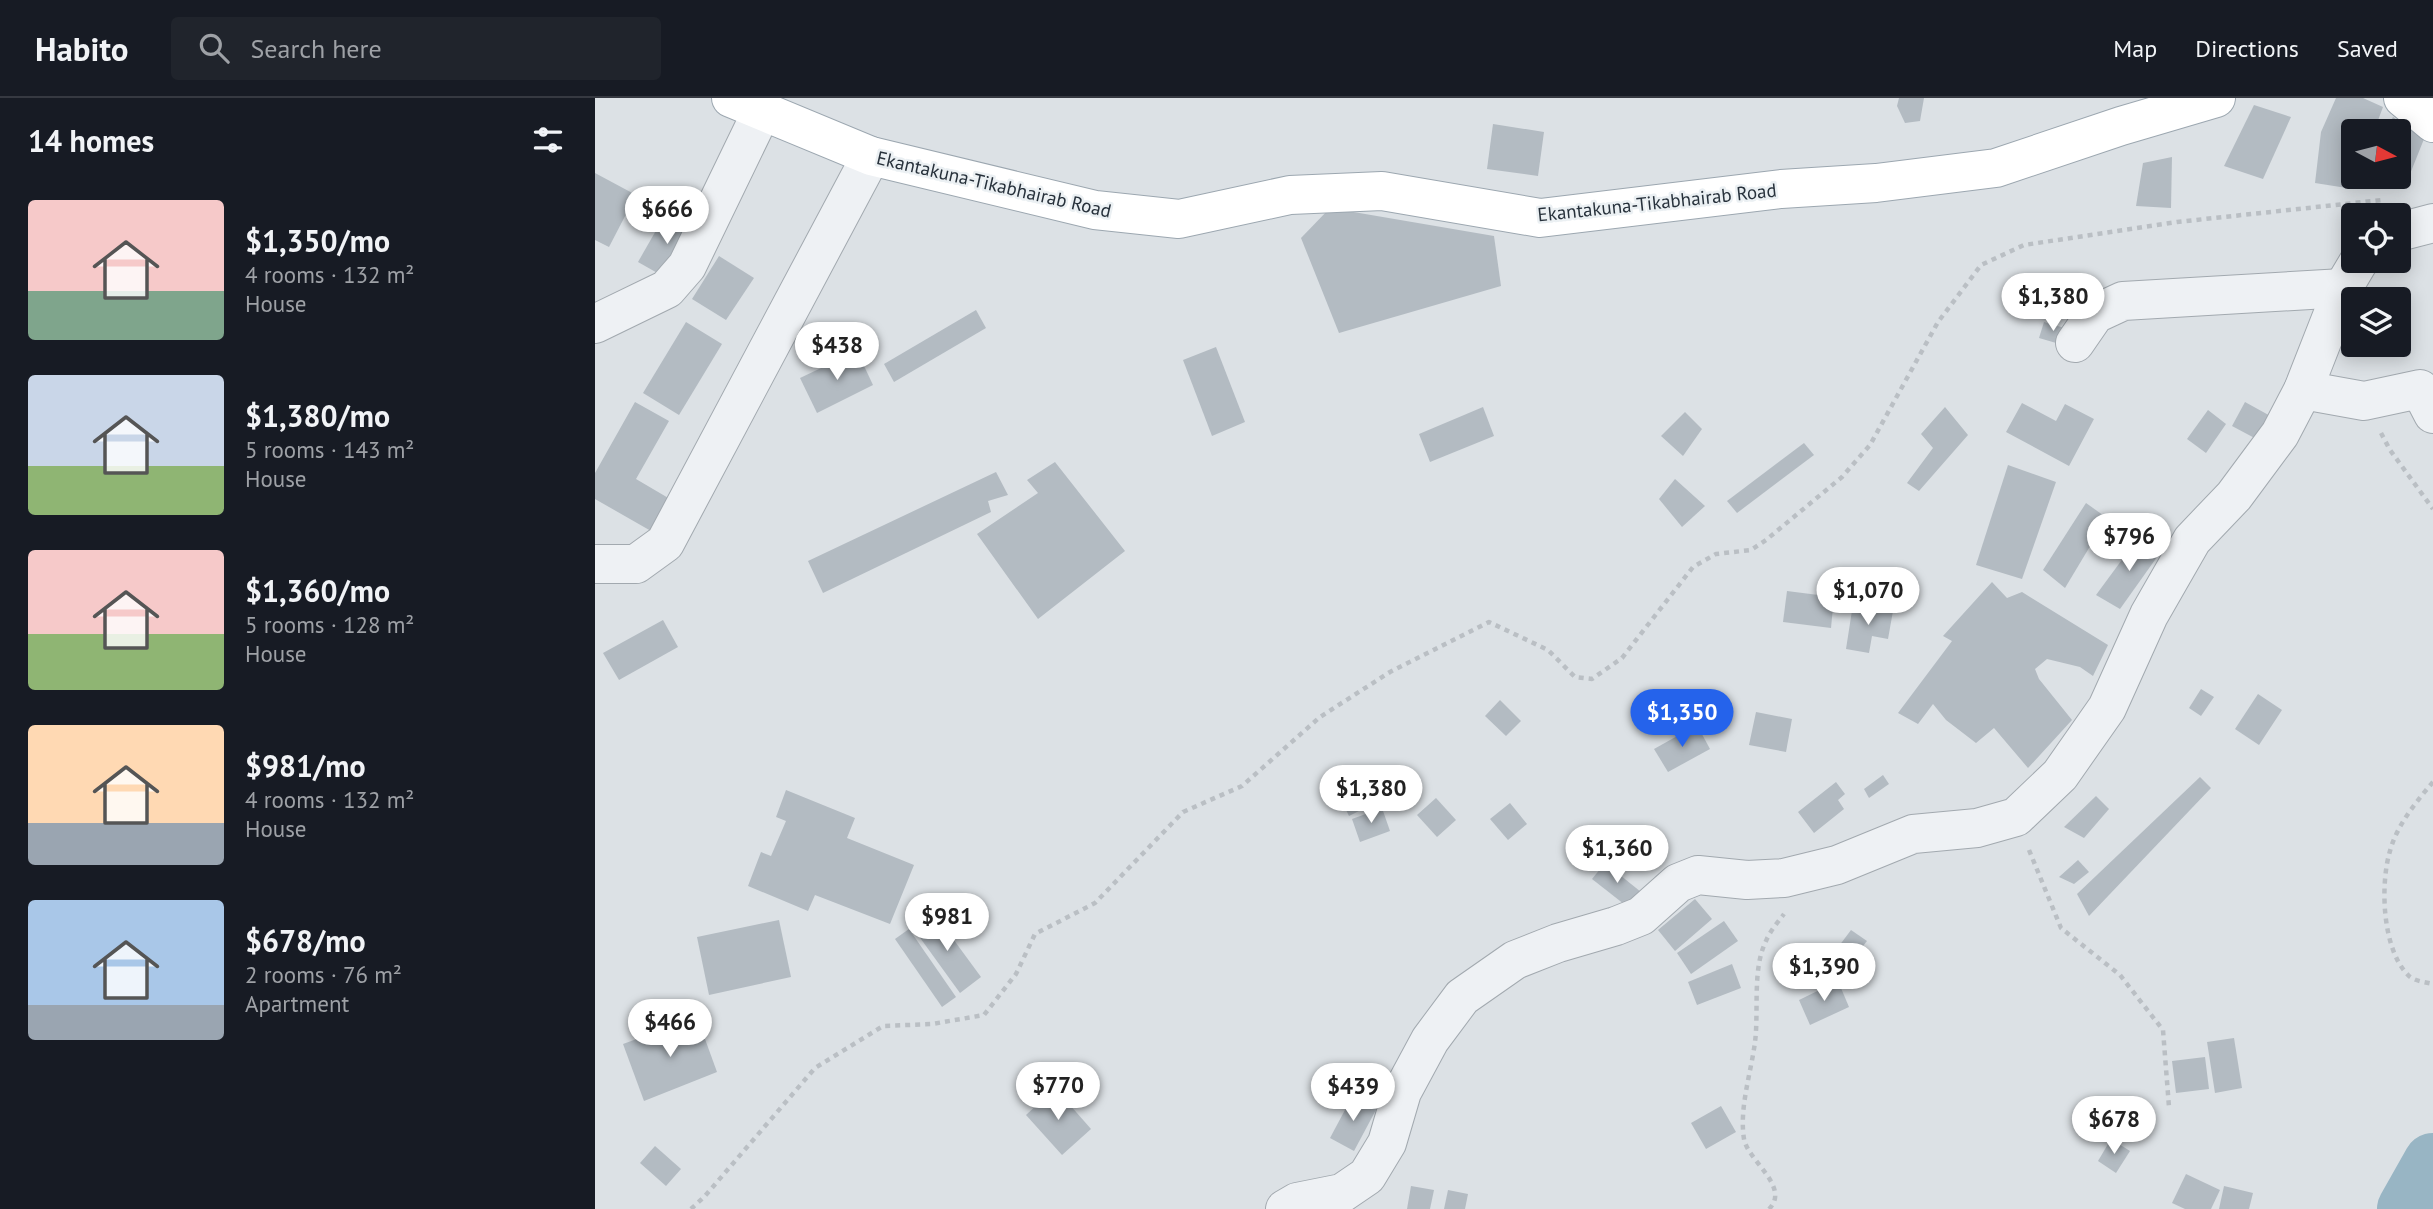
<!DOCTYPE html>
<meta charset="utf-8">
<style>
body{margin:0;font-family:"PT Sans",sans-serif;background:#20242c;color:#f1f3f6;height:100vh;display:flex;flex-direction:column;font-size:26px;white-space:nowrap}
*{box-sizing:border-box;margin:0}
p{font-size:23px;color:#9ea1a6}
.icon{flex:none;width:38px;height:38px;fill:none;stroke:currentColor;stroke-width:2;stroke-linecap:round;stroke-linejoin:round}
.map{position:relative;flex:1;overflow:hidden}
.sheet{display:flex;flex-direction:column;background:#171b24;width:595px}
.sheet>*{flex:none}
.needle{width:46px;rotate:97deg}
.tools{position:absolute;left:1746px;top:21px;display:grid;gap:14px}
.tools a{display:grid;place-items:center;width:70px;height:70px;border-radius:7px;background:#171b24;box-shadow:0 4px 18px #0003;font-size:35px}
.price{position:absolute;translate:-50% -60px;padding:0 16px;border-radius:24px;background:#fff;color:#222;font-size:23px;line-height:46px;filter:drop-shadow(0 2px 4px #0008)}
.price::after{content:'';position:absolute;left:50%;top:42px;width:21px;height:16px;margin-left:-10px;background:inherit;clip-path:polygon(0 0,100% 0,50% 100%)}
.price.selected{background:#2563eb;color:#fff}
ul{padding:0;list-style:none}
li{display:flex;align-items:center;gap:21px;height:175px;padding:0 28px}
li span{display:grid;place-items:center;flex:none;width:196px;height:140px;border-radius:7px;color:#555}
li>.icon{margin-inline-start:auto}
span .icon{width:84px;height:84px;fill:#fffc;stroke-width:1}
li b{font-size:30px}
h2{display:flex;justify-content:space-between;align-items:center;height:84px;padding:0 28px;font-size:30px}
header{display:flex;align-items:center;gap:42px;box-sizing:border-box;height:98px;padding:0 35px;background:#171b24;border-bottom:2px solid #363941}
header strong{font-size:33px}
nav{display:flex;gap:38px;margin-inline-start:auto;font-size:24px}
.search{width:490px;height:63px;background:#20242c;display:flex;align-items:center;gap:18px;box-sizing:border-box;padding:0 24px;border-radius:7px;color:#9ea1a6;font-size:26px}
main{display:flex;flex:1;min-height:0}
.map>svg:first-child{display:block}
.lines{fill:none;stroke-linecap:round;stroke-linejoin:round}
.river{stroke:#98b5c4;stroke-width:60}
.building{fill:#b3bbc2}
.minor-casing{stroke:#a2a9af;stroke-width:40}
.major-casing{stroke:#9ca7b0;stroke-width:40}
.path{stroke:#babfc4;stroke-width:4.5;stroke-dasharray:5 5;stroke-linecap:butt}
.minor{stroke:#eef1f4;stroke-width:38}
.major{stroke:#fff;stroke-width:38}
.labels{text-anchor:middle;stroke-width:5;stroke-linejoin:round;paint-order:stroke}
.street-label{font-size:19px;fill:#27313b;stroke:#ebf0f3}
</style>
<header>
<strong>Habito</strong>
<div class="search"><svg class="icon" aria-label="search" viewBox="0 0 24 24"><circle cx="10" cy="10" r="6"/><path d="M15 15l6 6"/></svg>Search here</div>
<nav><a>Map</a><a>Directions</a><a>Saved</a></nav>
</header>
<main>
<section class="sheet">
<h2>14 homes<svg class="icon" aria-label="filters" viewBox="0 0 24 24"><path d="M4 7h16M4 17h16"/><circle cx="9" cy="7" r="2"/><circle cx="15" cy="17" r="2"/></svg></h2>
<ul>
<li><span style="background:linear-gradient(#f6c9c9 65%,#7fa58c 0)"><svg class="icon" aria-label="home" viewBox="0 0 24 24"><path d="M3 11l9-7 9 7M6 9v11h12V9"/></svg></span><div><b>$1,350/mo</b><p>4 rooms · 132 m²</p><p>House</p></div></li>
<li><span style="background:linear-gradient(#c9d6e8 65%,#8fb573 0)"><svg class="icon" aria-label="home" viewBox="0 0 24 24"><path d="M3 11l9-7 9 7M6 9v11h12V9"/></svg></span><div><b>$1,380/mo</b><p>5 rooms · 143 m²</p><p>House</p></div></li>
<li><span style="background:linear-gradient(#f6c9c9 60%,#8fb573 0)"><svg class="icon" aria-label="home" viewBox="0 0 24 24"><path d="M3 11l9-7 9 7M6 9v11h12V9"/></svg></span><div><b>$1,360/mo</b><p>5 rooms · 128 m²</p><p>House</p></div></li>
<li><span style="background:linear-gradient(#ffd9b3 70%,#9aa5b1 0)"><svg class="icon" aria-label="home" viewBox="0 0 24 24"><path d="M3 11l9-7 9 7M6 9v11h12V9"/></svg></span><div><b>$981/mo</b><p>4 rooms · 132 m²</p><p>House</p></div></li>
<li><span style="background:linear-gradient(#a9c7e8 75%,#9aa5b1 0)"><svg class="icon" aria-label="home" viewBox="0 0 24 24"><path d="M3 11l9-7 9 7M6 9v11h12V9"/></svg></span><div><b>$678/mo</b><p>2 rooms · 76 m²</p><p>Apartment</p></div></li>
</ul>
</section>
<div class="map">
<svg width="1838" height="1111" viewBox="0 0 1838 1111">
<rect width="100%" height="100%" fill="#dce1e5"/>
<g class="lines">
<path class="river" d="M1812,1111L1838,1065"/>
</g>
<g class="building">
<path d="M1304,0H1329L1325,23L1310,25L1302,8Z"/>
<path d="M1741,0H1768L1788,9L1779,33H1759V79H1763L1758,91L1720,85L1726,34Z"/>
<path d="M1659,7L1696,19L1668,81L1629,68Z"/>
<path d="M1798,19L1829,41L1813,81L1804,78V33H1791Z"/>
<path d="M898,26L949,34L943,78L892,71Z"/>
<path d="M1577,59L1576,110L1541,108L1548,65Z"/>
<path d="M0,75L41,97L14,149L0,142Z"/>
<path d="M735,110L899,138L906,188L744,235L706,140Z"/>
<path d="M71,115L100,132L73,181L43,164Z"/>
<path d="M124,158L159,180L131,222L97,201Z"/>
<path d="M381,212L391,230L299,284L289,266Z"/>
<path d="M91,224L127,246L84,317L48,295Z"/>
<path d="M1449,224L1473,231L1468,247L1444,240Z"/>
<path d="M621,249L650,324L617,338L588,262Z"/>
<path d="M262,253L278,287L222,315L205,280Z"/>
<path d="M40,304L74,323L41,381L75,401L56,433L0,401V375Z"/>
<path d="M1650,304L1679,320L1667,344L1637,328Z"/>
<path d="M1427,305L1461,323L1470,306L1499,321L1474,368L1411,334Z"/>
<path d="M888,309L899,338L835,364L824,336Z"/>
<path d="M1350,309L1373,337L1324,393L1312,385L1338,350L1326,336Z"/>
<path d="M1613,312L1631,326L1611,355L1592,341Z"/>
<path d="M1090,314L1107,331L1088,358L1066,338Z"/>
<path d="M1209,345L1219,357L1142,415L1132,403Z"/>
<path d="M460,364L530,453L443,521L382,436L443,395L432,382Z"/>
<path d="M1413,367L1461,384L1427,481L1381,467Z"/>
<path d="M401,374L413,397L393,403L396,414L228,495L213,463Z"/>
<path d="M1080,381L1110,408L1087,429L1064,401Z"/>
<path d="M1491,405L1512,420L1470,490L1448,472Z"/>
<path d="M1543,440L1567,452L1525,511L1501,497Z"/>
<path d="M1397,484L1412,500L1427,494L1513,547L1498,578L1485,569L1452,561L1440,571L1444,581L1477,622L1433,670L1399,630L1381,645L1351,622L1338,606L1323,626L1303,615L1357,543L1348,538Z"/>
<path d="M1192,493L1239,499L1236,530L1188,524Z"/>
<path d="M1258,506L1298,513L1293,541L1277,538L1274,555L1251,551Z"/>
<path d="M68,522L83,549L24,582L8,555Z"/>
<path d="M1606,591L1619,599L1606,618L1594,610Z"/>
<path d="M1663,596L1687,612L1664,647L1640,631Z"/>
<path d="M905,602L926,623L911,638L890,618Z"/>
<path d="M1161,614L1197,621L1191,654L1154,647Z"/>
<path d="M1102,627L1115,651L1073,674L1059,651Z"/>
<path d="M764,667L782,704L754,718L736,681Z"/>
<path d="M1288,677L1294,686L1274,700L1269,691Z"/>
<path d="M1605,679L1616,690L1494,818L1482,796Z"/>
<path d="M1241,684L1250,696L1243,702L1249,711L1219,735L1203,714Z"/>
<path d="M191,692L260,720L252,740L319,767L295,826L220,797L213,813L153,788L166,754L176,758L191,723L181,719Z"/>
<path d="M1501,698L1514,711L1489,740L1469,729Z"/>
<path d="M841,700L861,722L842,739L822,717Z"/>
<path d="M915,705L932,726L913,742L895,721Z"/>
<path d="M787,710L795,733L765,744L757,721Z"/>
<path d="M1483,762L1494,774L1479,786L1464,779Z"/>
<path d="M1010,765L1046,794L1034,810L997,781Z"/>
<path d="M1100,801L1117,821L1080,853L1063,832Z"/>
<path d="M339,815L386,879L365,895L318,830Z"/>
<path d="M184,822L196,879L114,897L102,839Z"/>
<path d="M1129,823L1143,843L1096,876L1082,855Z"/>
<path d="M314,831L361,899L347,909L300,841Z"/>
<path d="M1256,832L1272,843L1256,863L1241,852Z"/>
<path d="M1137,866L1146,890L1102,907L1093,884Z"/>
<path d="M1243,883L1254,909L1215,927L1204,902Z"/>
<path d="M102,919L122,974L49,1003L28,946Z"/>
<path d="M1639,940L1647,990L1620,995L1612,944Z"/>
<path d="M1610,959L1614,991L1581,995L1577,963Z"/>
<path d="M460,990L496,1031L467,1057L431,1017Z"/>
<path d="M758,997L782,1010L759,1053L735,1040Z"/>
<path d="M1126,1008L1141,1034L1111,1051L1096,1025Z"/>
<path d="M1516,1041L1535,1053L1521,1075L1503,1063Z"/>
<path d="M60,1048L86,1071L71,1088L45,1065Z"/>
<path d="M1591,1076L1625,1092L1616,1111H1590L1577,1105Z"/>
<path d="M816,1088L839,1092L835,1111H812Z"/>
<path d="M1629,1088L1658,1095L1654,1111H1624Z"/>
<path d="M853,1092L873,1096L870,1111H849Z"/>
</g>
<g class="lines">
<defs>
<g id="minor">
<path d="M1804,134L1838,125"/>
<path d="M0,226L72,191L92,168L167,13"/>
<path d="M1480,245L1500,216L1528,203L1748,190"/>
<path d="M1708,292L1769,303L1825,291L1838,316"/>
<path d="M0,466H41L70,445L276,58"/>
<path d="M690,1111L702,1104L747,1095L772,1078L792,1045L807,994L835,942L867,899L920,862L963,845L1021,828L1046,818L1083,785L1103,777L1152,782L1189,780L1242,767L1318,736L1382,730L1421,719L1465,677L1512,610L1554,517L1597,442L1639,398L1685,336L1708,292L1748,190L1764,163"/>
</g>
<g id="major">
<path d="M136,0L276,58L500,112L584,121L695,97L787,93L945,120L1186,91L1281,85L1401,70L1526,28L1621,0"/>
<path d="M1808,0L1838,25"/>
</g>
</defs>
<use href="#minor" class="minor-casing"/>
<use href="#major" class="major-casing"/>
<g class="path">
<path d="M1786,335L1795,352L1838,411"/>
<path d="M1838,684C1821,704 1802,727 1795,753C1785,786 1787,851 1813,877C1818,883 1830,884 1838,886"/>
<path d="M1434,752L1466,830L1525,877L1568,932L1574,1009"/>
<path d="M96,1111L110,1098L220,970L288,928L337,926L389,917L421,876L440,836L500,805L588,714L647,688L725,619L795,574L894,524L953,552L980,579L997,581L1027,560L1098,469L1121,456L1156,452L1171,442L1247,379L1275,347L1343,224L1386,167L1429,147L1582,124L1787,102"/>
<path d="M1174,1111C1196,1089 1153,1063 1149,1041C1144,1010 1156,975 1160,944C1164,913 1157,871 1171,843C1175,833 1183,824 1189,816"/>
</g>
<use href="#minor" class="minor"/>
<use href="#major" class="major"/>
</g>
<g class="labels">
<g class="street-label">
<text transform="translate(399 86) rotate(13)" y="7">Ekantakuna-Tikabhairab Road</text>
<text transform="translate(1062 104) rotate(-6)" y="7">Ekantakuna-Tikabhairab Road</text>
</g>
</g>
</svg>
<div class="tools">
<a><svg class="needle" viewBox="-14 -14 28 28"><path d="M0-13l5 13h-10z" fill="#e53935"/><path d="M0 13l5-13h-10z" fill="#9ea1a6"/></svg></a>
<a><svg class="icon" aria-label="locate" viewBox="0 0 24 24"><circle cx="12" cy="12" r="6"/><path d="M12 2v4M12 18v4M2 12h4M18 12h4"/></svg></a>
<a><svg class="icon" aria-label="layers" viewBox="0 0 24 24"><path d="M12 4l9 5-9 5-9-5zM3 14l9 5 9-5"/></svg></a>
</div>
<b class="price" style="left:72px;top:148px">$666</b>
<b class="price" style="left:1458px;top:235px">$1,380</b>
<b class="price" style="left:242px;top:284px">$438</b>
<b class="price" style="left:1534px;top:475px">$796</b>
<b class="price" style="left:1273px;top:529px">$1,070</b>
<b class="price selected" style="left:1087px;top:651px">$1,350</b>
<b class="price" style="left:776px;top:727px">$1,380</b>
<b class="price" style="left:1022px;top:787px">$1,360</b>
<b class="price" style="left:352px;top:855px">$981</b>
<b class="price" style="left:1229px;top:905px">$1,390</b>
<b class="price" style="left:75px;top:961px">$466</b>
<b class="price" style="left:463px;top:1024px">$770</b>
<b class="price" style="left:758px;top:1025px">$439</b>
<b class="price" style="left:1519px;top:1058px">$678</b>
</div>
</main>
